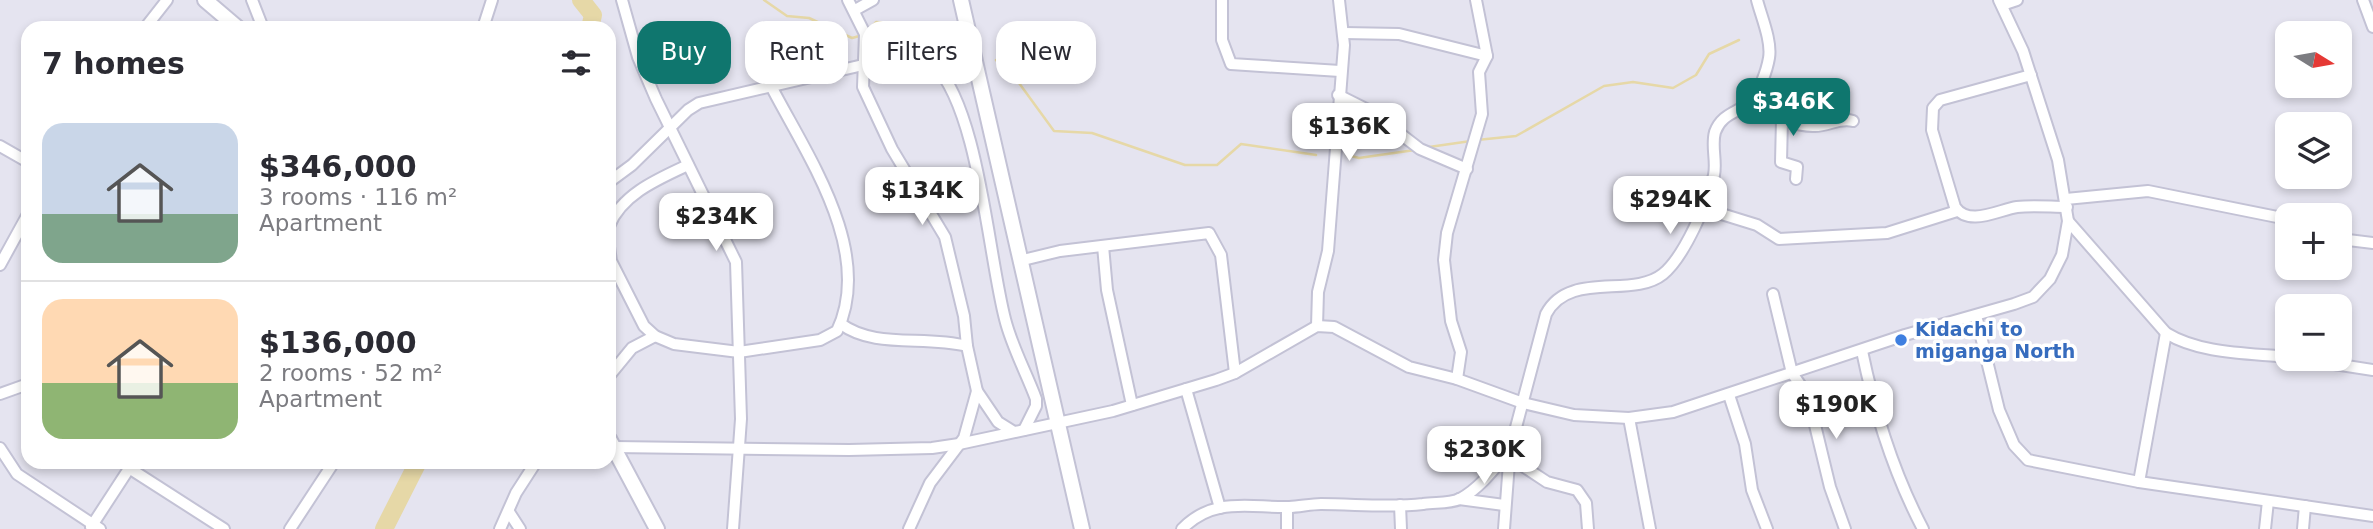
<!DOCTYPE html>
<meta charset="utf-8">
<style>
body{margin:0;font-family:"DejaVu Sans",sans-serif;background:#f7f7f7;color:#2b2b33;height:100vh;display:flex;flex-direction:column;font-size:26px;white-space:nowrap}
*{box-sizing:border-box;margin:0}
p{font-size:23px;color:#7c7c81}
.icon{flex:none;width:38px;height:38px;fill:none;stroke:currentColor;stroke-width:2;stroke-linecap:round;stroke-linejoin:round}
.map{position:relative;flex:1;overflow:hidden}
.sheet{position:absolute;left:21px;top:21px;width:595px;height:448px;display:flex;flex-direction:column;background:#fff;border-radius:21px;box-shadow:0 4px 10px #0003}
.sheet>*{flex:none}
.banner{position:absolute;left:637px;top:21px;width:665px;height:63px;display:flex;gap:14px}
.needle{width:46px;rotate:101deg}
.controls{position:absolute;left:2275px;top:21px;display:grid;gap:14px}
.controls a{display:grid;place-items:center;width:77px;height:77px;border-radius:14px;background:#fff;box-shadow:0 4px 10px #0003;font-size:35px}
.price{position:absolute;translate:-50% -60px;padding:0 16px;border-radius:14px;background:#fff;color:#222;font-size:23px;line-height:46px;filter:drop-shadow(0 2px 4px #0008)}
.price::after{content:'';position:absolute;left:50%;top:42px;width:21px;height:16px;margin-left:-10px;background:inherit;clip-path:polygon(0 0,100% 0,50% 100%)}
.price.current{background:#0f766e;color:#fff}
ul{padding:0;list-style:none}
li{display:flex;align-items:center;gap:21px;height:175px;padding:0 21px}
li+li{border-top:2px solid #e1e1e2}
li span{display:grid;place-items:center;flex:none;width:196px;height:140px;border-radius:21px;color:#555}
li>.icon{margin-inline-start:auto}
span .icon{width:84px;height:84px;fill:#fffc;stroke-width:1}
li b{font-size:30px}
h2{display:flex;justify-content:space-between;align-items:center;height:84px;padding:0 21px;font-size:30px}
.chip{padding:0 24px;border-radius:21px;background:#fff;box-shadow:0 4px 10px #0003;font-size:24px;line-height:63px}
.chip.current{background:#0f766e;color:#fff}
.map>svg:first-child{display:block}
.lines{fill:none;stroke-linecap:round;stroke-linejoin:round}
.stream{stroke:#e6d8a7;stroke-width:2.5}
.river{stroke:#e6d8a7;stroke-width:18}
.minor-casing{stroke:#c3c2d5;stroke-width:14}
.tertiary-casing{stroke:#c3c2d5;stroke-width:18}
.minor{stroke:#fff;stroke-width:10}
.tertiary{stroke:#fff;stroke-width:14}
.shop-dot{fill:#3f7fe0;stroke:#fff;stroke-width:2.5}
.labels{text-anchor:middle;stroke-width:7;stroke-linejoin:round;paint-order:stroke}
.shop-label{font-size:19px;font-weight:bold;fill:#366cbe;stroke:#fff;text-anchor:start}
</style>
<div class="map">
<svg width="2373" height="529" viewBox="0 0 2373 529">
<rect width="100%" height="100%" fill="#e5e4f0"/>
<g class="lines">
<g class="stream">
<path d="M764,0L787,16L809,18L852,38L863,35"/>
<path d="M868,31L876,22L890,23L912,37L943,45"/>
<path d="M996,60L1019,83L1054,131L1092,133L1185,165H1217L1241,144L1316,155"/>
<path d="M1477,140L1516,136L1604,86L1633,82L1673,88L1696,75L1709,54L1739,40"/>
<path d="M1429,147L1471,141"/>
<path d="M1347,155L1359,158L1415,150"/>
</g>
<g class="river">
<path d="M581,0L593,15L590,28"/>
<path d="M384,529L418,462"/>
</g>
<defs>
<g id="minor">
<path d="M252,0L263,28"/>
<path d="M622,0L638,57L656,99L736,262L741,419L733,529"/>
<path d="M848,0L865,34L863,87L892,149L945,237L964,316L967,346L977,391L998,422L1014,432"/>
<path d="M1222,0V40L1231,64L1340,71"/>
<path d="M2363,0L2373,27"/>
<path d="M2002,5L2017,0"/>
<path d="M855,10L873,0"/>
<path d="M145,28L167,0"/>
<path d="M483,28L492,0"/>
<path d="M1344,33L1399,34L1487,56"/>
<path d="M2031,75L1940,100L1933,108L1932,130L1955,207C1969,227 1998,210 2017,207C2033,205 2051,207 2067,207"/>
<path d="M1338,95L1372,112L1420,149L1467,169"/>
<path d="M1747,104C1767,113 1793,127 1815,126C1829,126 1840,117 1853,121"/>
<path d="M1782,119L1781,162L1797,167L1796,179"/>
<path d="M0,146L28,162"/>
<path d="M609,182L632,165L688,110L699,103L863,65C881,54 918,47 934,64C979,110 988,254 1005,319C1012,347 1026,372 1036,399V406L1024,430"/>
<path d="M2066,199L2148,191L2287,219"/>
<path d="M1702,208L1757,225L1779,239L1887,233L1957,211"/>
<path d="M2068,221L2166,333C2200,354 2248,353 2287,357"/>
<path d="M609,226C622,194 658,179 688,165"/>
<path d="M2340,239L2373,243"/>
<path d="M1103,246L1107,290L1132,405"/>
<path d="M609,247L611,261L644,326L655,336L674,344L739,352L820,340L837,331C875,251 806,154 771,86"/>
<path d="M1019,261L1060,251L1209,233L1221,255L1235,373"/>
<path d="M0,265L28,214"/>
<path d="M1773,294L1792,373L1808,396L1830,487L1845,529"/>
<path d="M1976,316L1999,410L2014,445L2028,460L2139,482L2373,516"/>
<path d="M841,324C875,349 924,335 967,346"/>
<path d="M1317,326L1318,292L1328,251L1344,45L1339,0"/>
<path d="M1862,351C1875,414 1893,472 1923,529"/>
<path d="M2302,359L2373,370"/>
<path d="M609,376L632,348L655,336"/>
<path d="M1457,379L1461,352L1451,321L1444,260L1447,233L1482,114L1479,72L1487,56L1476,0"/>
<path d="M1186,389L1220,508"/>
<path d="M0,394L28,384"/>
<path d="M1729,395L1745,444L1752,490L1767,529"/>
<path d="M1629,418L1650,529"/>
<path d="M614,447L849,450L932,448L959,444L1113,411L1216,380L1235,373L1317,326L1334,327L1409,367L1457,379L1523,403L1574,415L1629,418L1673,412L1905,335L2014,304L2033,297L2050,279L2062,255L2068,221L2058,160L2023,51L1999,0"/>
<path d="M0,448L17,474L100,529"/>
<path d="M1509,457L1547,482L1577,490L1586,503L1588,529"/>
<path d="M129,468L224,529"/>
<path d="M2139,482L2166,333"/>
<path d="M1459,499L1504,505"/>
<path d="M1400,505L1401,529"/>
<path d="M509,512L520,529"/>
<path d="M91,527L132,464"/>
<path d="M290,529L334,462"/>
<path d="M500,529L516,493L536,462"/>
<path d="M909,529L930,483L964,438L977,391"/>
<path d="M1182,529C1214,496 1250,508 1289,507C1299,507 1310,504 1321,504C1355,504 1389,508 1423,504C1435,502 1448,504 1460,499C1480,488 1495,468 1510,450"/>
<path d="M1287,529V507"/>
<path d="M1504,529L1510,450L1546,314C1569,270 1632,299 1663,274C1684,257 1708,202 1714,175C1717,161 1711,146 1715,132C1722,113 1738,113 1750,102C1759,93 1767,70 1769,58C1772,41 1761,16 1757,0"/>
<path d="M2265,529L2268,501"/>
<path d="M2303,529L2305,506"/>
</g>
<g id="tertiary">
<path d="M205,0L238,28"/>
<path d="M961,0L1082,529"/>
<path d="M609,439L657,529"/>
</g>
</defs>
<use href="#minor" class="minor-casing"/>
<use href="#tertiary" class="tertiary-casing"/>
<use href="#minor" class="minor"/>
<use href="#tertiary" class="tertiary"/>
</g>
<circle class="shop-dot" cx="1901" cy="340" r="7"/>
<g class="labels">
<g class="shop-label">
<text x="1915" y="336">Kidachi to<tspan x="1915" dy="22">miganga North</tspan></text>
</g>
</g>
</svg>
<div class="controls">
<a><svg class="needle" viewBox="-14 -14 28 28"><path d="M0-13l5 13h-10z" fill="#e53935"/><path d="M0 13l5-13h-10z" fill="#7c7c81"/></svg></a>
<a><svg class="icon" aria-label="layers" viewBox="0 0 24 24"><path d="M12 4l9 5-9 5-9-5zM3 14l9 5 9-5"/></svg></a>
<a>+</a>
<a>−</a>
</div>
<b class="price current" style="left:1793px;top:138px">$346K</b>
<b class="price" style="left:1349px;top:163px">$136K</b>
<b class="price" style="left:922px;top:227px">$134K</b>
<b class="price" style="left:1670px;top:236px">$294K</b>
<b class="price" style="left:716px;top:253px">$234K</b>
<b class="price" style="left:1836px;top:441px">$190K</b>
<b class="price" style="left:1484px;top:486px">$230K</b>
<div class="banner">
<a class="chip current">Buy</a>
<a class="chip">Rent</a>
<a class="chip">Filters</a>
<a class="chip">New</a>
</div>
<section class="sheet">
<h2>7 homes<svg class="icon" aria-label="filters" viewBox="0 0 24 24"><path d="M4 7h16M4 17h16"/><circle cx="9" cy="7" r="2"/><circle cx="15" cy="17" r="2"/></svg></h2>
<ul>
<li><span style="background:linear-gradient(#c9d6e8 65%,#7fa58c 0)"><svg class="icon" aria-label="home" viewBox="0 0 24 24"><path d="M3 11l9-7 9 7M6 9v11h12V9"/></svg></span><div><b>$346,000</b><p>3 rooms · 116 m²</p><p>Apartment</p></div></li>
<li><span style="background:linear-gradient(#ffd9b3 60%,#8fb573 0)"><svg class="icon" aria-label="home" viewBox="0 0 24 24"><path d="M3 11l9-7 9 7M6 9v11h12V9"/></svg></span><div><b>$136,000</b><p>2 rooms · 52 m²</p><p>Apartment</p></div></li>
</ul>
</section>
</div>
